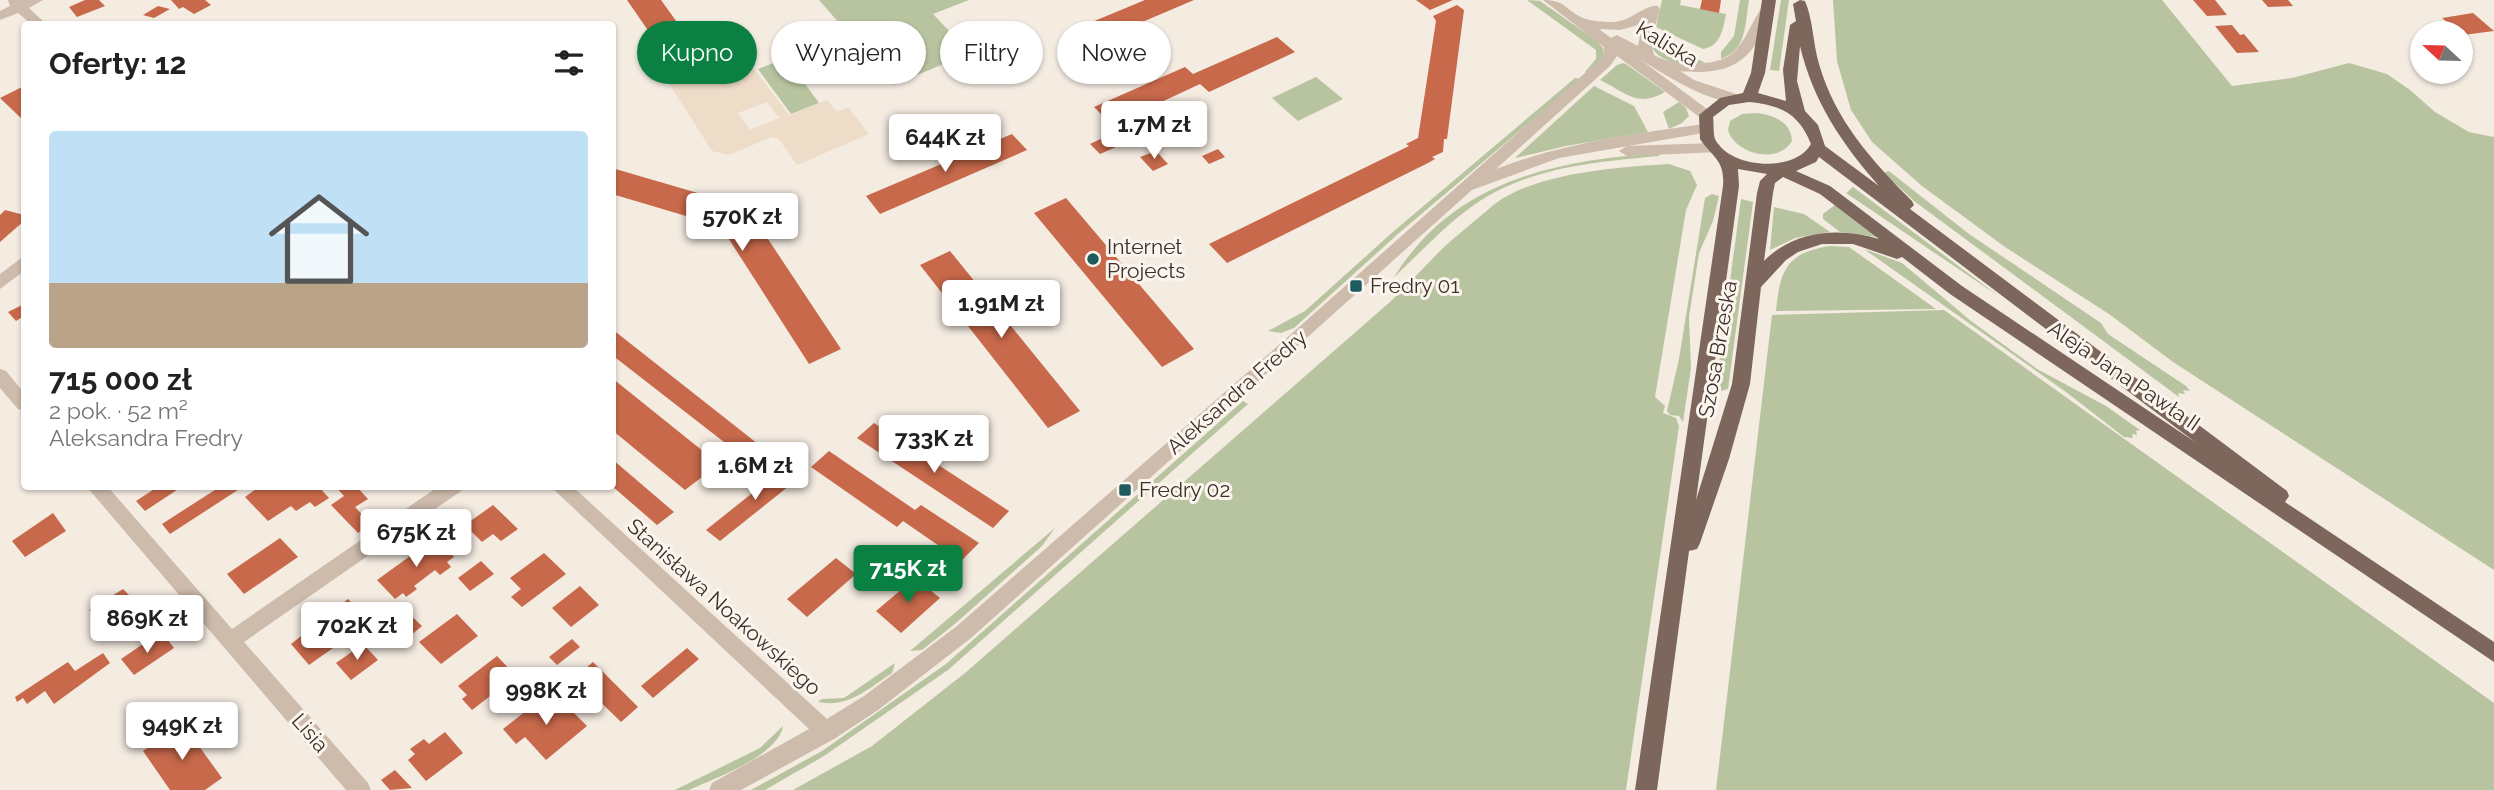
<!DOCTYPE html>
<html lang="pl">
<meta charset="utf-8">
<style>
body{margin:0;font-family:Raleway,sans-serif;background:#f2f2f2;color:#222;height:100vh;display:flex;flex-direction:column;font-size:26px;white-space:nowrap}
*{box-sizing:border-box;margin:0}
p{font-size:23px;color:#767676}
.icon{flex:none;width:38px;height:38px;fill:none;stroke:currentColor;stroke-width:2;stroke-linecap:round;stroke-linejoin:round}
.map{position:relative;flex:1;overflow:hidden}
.details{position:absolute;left:21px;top:21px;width:595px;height:469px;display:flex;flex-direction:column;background:#fff;border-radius:7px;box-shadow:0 2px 5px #0004}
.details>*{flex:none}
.hud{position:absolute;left:637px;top:21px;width:665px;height:63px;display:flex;gap:14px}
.needle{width:46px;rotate:292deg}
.fabs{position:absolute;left:2410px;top:21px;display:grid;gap:14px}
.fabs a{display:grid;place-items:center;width:63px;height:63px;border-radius:50%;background:#fff;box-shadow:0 2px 5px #0004;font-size:35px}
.price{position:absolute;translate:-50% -60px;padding:0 16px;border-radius:7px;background:#fff;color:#222;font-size:23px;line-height:46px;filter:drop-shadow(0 2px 4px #0008)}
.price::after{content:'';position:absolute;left:50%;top:42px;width:21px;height:16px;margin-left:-10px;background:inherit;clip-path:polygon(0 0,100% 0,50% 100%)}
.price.selected{background:#0b8043;color:#fff}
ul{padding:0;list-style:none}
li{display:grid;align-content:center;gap:14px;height:371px;padding:0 28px}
li span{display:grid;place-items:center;height:217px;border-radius:7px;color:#555}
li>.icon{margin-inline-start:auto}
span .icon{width:126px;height:126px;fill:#fffc;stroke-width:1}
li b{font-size:30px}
h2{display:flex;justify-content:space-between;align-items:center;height:84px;padding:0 28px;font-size:30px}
.tag{padding:0 24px;border-radius:32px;background:#fff;box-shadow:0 2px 5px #0004;font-size:24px;line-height:63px}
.tag.selected{background:#0b8043;color:#fff}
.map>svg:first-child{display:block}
.green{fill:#b8c4a0}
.plaza{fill:#ecdcc8;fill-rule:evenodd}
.building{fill:#c8694b}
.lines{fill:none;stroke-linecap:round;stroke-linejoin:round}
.minor{fill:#cdbbac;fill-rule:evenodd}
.major{fill:#7d675c;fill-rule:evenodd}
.poi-dot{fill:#1f5a5e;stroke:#fbf5ee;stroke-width:2.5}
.labels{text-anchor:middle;stroke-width:6;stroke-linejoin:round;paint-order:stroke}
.street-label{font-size:21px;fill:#3b302b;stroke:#fbf5ee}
.poi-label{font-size:21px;fill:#3b302b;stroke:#fbf5ee;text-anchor:start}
</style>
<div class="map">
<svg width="2494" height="790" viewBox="0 0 2494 790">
<rect width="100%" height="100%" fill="#f4ebe1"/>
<g class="green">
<path d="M819,0H969L933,14L970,53L893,85Z"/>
<path d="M1527,0L1540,1L1597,41L1603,48L1604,57L1588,73L1585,72L1596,59V50Z"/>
<path d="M1662,0H1681L1680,5L1726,14C1723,29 1721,46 1703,49L1656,27Z"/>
<path d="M1740,0H1749C1745,24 1747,50 1721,59V52L1734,36Z"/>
<path d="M1781,0H1789L1779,71L1770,70Z"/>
<path d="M1833,0H2162L2232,86L2292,78L2349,63L2387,74L2410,90L2435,112L2469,132L2494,137V570L2173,362L2109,314L2005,247L1922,186L1872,142L1851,110L1837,61Z"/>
<path d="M1653,35L1707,64C1687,65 1645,64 1653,35Z"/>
<path d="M786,58L819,103L791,114L758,69Z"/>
<path d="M1623,63L1626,64L1665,92C1637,108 1627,93 1600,80L1617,65Z"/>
<path d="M1316,77L1343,99L1298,121L1272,98Z"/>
<path d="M1575,78L1581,79L1399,233L1294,328L1281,333L1268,331L1305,311L1394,231Z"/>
<path d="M1594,86L1634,106L1648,132L1566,146L1515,158Z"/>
<path d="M1679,102L1686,108L1689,116L1682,123L1669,129L1663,112Z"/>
<path d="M1758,113C1775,116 1791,122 1792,141C1778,165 1735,154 1728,130L1730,121L1742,114Z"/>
<path d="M1659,153V156C1596,162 1528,167 1474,205C1445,225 1420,253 1394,277C1455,180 1554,161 1659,153Z"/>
<path d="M1669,164L1690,171L1697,185L1686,210L1655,397L1665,406L1663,413L1676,418L1679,426L1626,790H793L872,746L965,673L1390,302C1407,286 1422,269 1438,253C1454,237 1475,221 1490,208C1529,173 1619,167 1669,164Z"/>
<path d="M1889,171L1969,234L2101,323L2108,334L2186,386L2190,391L2183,390L2185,394L2178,393L2179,397L1914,201L1884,173Z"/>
<path d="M1853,187L2000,297L1846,193Z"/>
<path d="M1712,194L1719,196L1713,221L1699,253L1689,317L1691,368L1683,422L1679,416L1670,415L1667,411L1679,359L1705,198Z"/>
<path d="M1741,199L1753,202L1728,389L1721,391L1716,386Z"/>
<path d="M1835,205L1877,237L1840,232L1823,219V214Z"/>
<path d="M1774,207L1804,214L1830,232L1795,238L1770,250Z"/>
<path d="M1830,246L1849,247L1936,309L1776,311C1780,270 1786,253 1830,246Z"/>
<path d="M1864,249L1902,263L1971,321L2037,369L2106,406L2140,430L2136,431L2137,435L2132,434L2133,438L2124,437L2066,392Z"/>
<path d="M1944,310L2494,703V790H1716L1772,315Z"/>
<path d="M1243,401L1248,404L948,670L824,756L765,790H751L822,751L946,664Z"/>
<path d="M1055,528L1042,546L956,623L922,650L910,651Z"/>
<path d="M895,663L892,673C868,689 848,708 818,702L822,699L844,698Z"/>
<path d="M783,726C778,756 715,778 689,790H675L760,748Z"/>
</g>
<path class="plaza" d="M722,37L736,45L789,115L827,100L837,112L848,107L869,134L797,165L779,139L771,137L729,155L712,151L663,74L649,68L708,47ZM767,102L779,118L750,130L738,113Z"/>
<g class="building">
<path d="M85,0H99L105,6L77,17L69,7Z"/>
<path d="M171,0H205L211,5L194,14L183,7L179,9Z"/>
<path d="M627,0H661L684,32L656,42Z"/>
<path d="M1145,0H1194L1107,37L1092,22Z"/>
<path d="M1416,0H1453L1430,10Z"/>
<path d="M1702,0H1721L1719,13L1700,9Z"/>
<path d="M2193,0H2215L2227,15L2207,16Z"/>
<path d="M2262,0H2288L2293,6L2268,7Z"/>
<path d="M1457,5L1464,10L1447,139H1444L1443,152L1432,157L1435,159L1428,163L1227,263L1209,244L1409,146L1406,144L1418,138L1436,21L1433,16Z"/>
<path d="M158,6L170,9L154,18L143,15Z"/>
<path d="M2473,13L2494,31L2463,35L2442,18Z"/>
<path d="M2232,25L2240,35L2244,34L2259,52L2237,53L2215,26Z"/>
<path d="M1277,37L1295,52L1209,92L1200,84L1112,125L1094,107L1185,67L1193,74Z"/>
<path d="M24,86V121L0,98Z"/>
<path d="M1012,134L1027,150L880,214L866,196Z"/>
<path d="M1107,136L1116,147L1100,154L1090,144Z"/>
<path d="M1218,149L1225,157L1209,164L1202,156Z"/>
<path d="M1156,151L1168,164L1153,171L1140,157Z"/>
<path d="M612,168L732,203L747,196L757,200L764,212L772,209L774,213L756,221L841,349L809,364L725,233L719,236L712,226L713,224L612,194Z"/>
<path d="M1066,198L1194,349L1162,367L1034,213Z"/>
<path d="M5,210L24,215V221L0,242V215Z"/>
<path d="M950,251L1080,411L1048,428L920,265Z"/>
<path d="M24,304V316L16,321L8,312Z"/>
<path d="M612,329L758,444L742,456L612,355Z"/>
<path d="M612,378L719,464L685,490L612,430Z"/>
<path d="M874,423L1009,511L993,528L857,438Z"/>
<path d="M829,451L915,510L921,505L979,543L961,561L903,521L897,527L811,467Z"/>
<path d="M612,459L674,512L657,525L612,486Z"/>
<path d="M790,463L804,474L720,541L706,530Z"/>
<path d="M159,486H183L145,511L136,501Z"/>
<path d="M221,486H244L170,534L162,524Z"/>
<path d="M260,486H318L329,498L315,507L310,502L296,511L291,506L268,521L245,497Z"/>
<path d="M335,486H356L368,499L355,507L371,524L358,533L331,505L344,496Z"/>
<path d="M493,505L518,529L501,541L493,534L482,542L465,525Z"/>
<path d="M53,513L66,531L25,557L12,541Z"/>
<path d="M280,538L298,557L244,594L227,574Z"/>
<path d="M435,538L454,557L447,562L451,567L440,575L435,570L414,586L417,589L406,597L403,593L395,599L377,580Z"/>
<path d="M544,553L566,574L522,607L511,597L521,589L510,578Z"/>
<path d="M836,558L856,574L807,617L787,599Z"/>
<path d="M481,561L494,574L470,591L458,578Z"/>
<path d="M915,578L940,598L901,633L876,611Z"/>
<path d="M580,586L599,605L571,627L552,608Z"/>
<path d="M123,589L140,606L121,618L126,623L109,634L89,610Z"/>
<path d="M348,599L369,622L353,633L350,630L337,640L340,643L309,665L291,644Z"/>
<path d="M403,608L422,626L410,636L391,617Z"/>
<path d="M457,614L478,636L441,664L419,642Z"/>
<path d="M164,635L174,648L134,675L121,659L146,642L149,645Z"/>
<path d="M572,639L580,647L557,665L549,657Z"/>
<path d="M363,644L378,660L351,680L336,663Z"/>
<path d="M687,648L699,659L653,698L641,686Z"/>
<path d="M103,653L110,663L54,704L45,691L27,704L23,698L17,702L15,697L68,662L75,671Z"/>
<path d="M497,656L516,676L472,710L462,699L467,695L458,686Z"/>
<path d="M593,662L638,707L621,722L575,677Z"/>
<path d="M544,697L556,709L564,703L587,726L546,760L525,737L516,744L503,729Z"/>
<path d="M183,724L222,778L205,790H170L143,751Z"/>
<path d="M445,732L463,753L426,781L408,760L415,754L410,749L424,739L429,744Z"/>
<path d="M395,770L412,788L390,790L381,780Z"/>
</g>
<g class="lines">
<g class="minor">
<path d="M8,0H43L29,8L46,24H31L18,13L0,20V11L10,6Z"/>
<path d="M1543,0C1566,0 1565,10 1583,18C1591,21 1603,22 1611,22C1630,23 1645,4 1658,6L1660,10L1651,40L1654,55C1665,62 1678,62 1692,63C1738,65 1740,44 1760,10L1765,9L1772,13C1752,61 1733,76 1680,71L1694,80L1739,95L1741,98L1739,101C1714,107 1658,71 1637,57L1711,112L1713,115L1711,118H1701L1617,56L1610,66L1496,169C1563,143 1633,134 1704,124L1711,129L1709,132L1559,158L1472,190L971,638L878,710L834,739L741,790H709L712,783L809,729L550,486H572L827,719L864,696L957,626L1272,351L1603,57L1604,47ZM1642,24L1638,46L1617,35L1611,38L1599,29L1620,30Z"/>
<path d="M1714,143L1719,144L1721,148L1719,152L1627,156L1619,151L1627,146Z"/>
<path d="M24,256V271L0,289V274Z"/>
<path d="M0,369L6,371L24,393V411L18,409L0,388Z"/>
<path d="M86,486H107L232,629L439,486H463L461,491L244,642L368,783L371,790H346Z"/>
</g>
<path class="major" d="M1762,0H1776L1765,73L1758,93L1786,101L1783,70L1790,25L1796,21L1793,4L1800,0L1805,1C1813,19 1813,44 1819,64C1835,120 1872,161 1912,201L1914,205L1910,209L2287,491L2289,496L2285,502L2494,642V662L1950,294L1902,257L1897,259L1853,244H1822L1798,252L1786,260L1761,287L1750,384L1729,459L1700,543L1697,549L1689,551L1657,790H1635L1723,186C1725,160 1713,158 1700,139L1699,115L1720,98L1743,93L1751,73ZM1800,46C1813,101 1842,144 1879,186L1825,146L1818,125L1805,111L1797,81ZM1749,102C1781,105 1799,114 1811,144C1795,173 1730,169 1715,139C1713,133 1714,123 1713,117L1729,105ZM1819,157L2195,442L1962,286L1830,186L1796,171L1816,162ZM1738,169L1767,174L1760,181L1757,193L1732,384L1696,500L1739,186ZM1783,177L1820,194L1879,239C1840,227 1794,230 1764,261L1773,193L1775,183Z"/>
</g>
<g class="poi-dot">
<circle cx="1093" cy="259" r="7"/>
<rect x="1349" y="279" width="14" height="14" rx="3.5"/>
<rect x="1118" y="483" width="14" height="14" rx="3.5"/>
</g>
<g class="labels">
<g class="street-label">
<text transform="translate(1667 44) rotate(31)" y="7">Kaliska</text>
<text transform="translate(1718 349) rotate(-80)" y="7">Szosa Brzeska</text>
<text transform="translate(2124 376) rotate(34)" y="7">Aleja Jana Pawła II</text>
<text transform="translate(1237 392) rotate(-41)" y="7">Aleksandra Fredry</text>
<text transform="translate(724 607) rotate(42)" y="7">Stanisława Noakowskiego</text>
<text transform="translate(310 733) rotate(49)" y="7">Lisia</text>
</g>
<g class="poi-label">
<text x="1107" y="254">Internet<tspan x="1107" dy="24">Projects</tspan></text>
<text x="1370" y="293">Fredry 01</text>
<text x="1139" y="497">Fredry 02</text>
</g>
</g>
</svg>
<div class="fabs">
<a><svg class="needle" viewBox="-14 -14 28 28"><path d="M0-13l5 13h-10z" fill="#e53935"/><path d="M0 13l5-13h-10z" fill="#767676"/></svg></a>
</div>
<b class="price" style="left:1154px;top:161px">1.7M zł</b>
<b class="price" style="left:945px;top:174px">644K zł</b>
<b class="price" style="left:742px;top:253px">570K zł</b>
<b class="price" style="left:1001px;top:340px">1.91M zł</b>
<b class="price" style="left:934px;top:475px">733K zł</b>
<b class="price" style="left:755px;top:502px">1.6M zł</b>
<b class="price" style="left:416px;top:569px">675K zł</b>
<b class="price selected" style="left:908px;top:605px">715K zł</b>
<b class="price" style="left:147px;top:655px">869K zł</b>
<b class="price" style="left:357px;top:662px">702K zł</b>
<b class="price" style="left:546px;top:727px">998K zł</b>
<b class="price" style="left:182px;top:762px">949K zł</b>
<div class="hud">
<a class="tag selected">Kupno</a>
<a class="tag">Wynajem</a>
<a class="tag">Filtry</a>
<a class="tag">Nowe</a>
</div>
<section class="details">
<h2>Oferty: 12<svg class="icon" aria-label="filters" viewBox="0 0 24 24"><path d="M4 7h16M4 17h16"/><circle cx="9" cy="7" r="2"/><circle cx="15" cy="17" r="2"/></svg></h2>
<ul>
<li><span style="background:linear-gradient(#bfe0f5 70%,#b9a48a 0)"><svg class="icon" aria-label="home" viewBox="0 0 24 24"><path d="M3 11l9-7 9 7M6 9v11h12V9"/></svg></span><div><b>715 000 zł</b><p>2 pok. · 52 m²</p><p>Aleksandra Fredry</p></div></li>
</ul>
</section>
</div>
